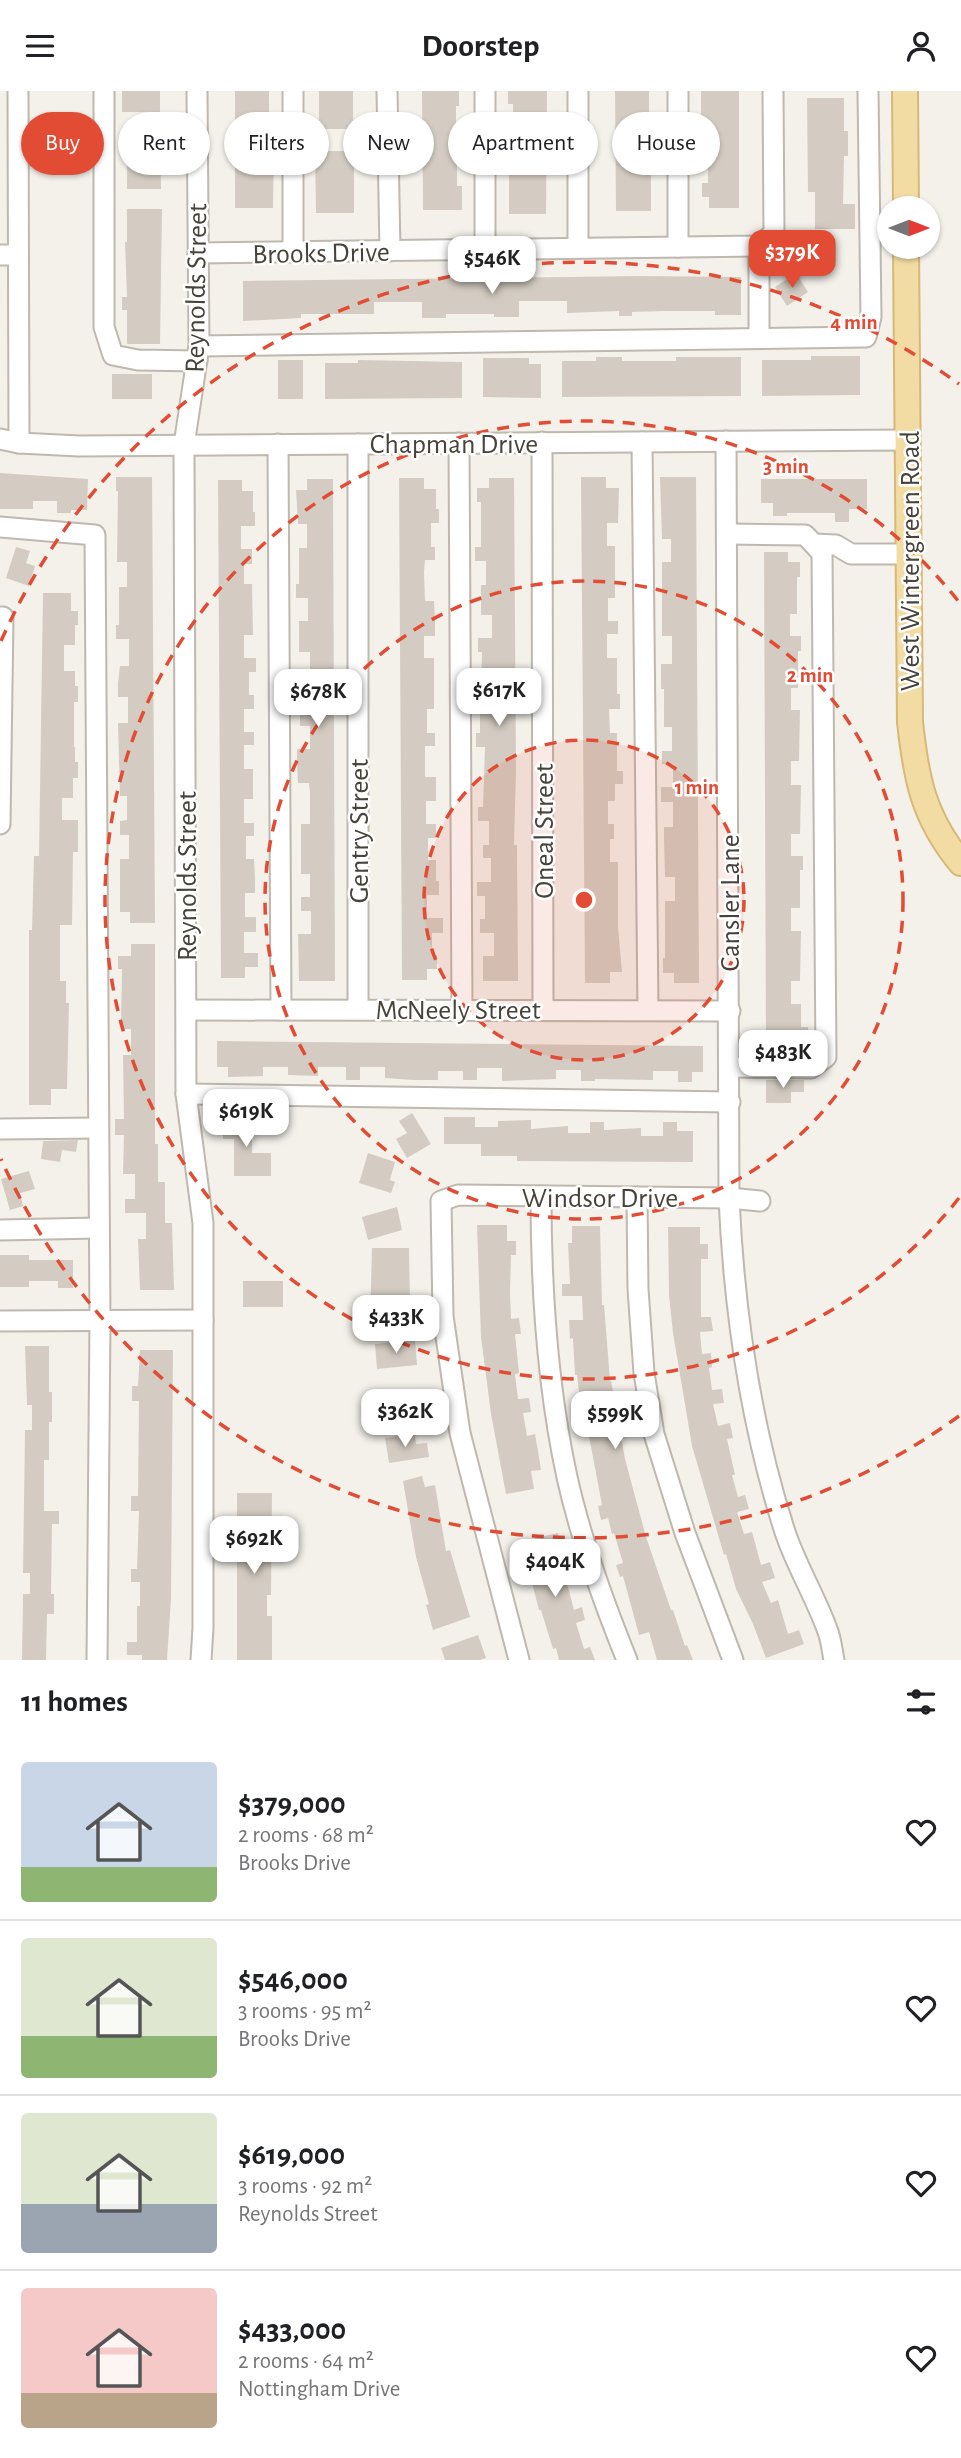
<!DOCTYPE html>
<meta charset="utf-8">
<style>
body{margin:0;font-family:"Alegreya Sans",sans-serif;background:#f6f6f6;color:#202124;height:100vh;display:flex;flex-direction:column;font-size:26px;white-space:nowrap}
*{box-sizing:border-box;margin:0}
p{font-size:23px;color:#757577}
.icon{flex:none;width:38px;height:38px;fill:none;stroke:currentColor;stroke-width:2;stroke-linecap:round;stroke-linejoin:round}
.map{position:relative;height:1569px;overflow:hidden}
.sheet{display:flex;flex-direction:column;background:#fff;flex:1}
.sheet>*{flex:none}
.top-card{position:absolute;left:21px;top:21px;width:920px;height:63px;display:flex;gap:14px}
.needle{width:46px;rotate:90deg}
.controls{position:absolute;left:877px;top:105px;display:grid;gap:14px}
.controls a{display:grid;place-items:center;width:63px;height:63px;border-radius:50%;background:#fff;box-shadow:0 2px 5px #0004;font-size:35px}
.price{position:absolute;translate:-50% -60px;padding:0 16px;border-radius:14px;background:#fff;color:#222;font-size:23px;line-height:46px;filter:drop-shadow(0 2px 4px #0008)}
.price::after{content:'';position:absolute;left:50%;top:42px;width:21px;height:16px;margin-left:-10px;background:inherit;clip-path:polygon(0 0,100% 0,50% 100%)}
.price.current{background:#e24c34;color:#fff}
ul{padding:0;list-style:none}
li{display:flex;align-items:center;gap:21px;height:175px;padding:0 21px}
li+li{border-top:2px solid #e0e0e0}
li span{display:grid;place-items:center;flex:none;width:196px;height:140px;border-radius:7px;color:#555}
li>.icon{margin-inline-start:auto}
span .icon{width:84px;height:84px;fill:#fffc;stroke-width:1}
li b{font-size:30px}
h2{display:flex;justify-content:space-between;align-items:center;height:84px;padding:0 21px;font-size:30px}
.tag{padding:0 24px;border-radius:32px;background:#fff;box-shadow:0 2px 5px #0004;font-size:24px;line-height:63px}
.tag.current{background:#e24c34;color:#fff}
header{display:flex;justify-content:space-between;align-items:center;height:91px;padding:0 21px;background:#fff;font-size:32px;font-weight:700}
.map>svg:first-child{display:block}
.building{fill:#d4ccc2}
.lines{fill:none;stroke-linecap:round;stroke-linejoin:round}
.minor-casing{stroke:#beb8ae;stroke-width:23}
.major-casing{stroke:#d7b876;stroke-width:28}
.minor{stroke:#fff;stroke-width:19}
.major{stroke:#f3dca4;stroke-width:24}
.ring{fill:none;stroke:#e24c34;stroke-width:3.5;stroke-dasharray:12 9}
.labels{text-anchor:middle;stroke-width:5;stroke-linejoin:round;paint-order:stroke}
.street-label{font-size:28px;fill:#47423a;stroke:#fff}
.centre{fill:#e24c34;stroke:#fff;stroke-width:3.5}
.ring-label{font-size:21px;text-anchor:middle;font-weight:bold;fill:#e24c34;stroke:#fff;stroke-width:5;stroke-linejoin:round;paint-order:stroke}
</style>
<header><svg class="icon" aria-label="menu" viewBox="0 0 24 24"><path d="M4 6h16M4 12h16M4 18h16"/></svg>Doorstep<svg class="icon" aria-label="person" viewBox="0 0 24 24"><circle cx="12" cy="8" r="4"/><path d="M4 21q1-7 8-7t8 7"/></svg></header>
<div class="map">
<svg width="961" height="1569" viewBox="0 0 961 1569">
<rect width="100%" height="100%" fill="#f4f1eb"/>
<g class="building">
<rect x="122" y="0" width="38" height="21"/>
<path d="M235,0H269V60H274L273,117H235Z"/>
<rect x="319" y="0" width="34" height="38"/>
<path d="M422,0H459V15H456V35H461V50H457V95H462V119H423Z"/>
<path d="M508,0H547L546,123H509V61H513V13H508Z"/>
<path d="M615,0H649V24H654V48H651V120H616Z"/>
<path d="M701,0H739V117H709V106H702V92H708V70H701Z"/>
<path d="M807,7H844V40H848V65H844L843,113H855V138H815V101H808Z"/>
<path d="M123,42H160L161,98H127V66H123Z"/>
<path d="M315,60H354V122H316Z"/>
<path d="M127,118H162L160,253H127V219H122V206H127L125,151H127Z"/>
<path d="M796,182L808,201L787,215L775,196Z"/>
<path d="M640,185L741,186V224H715V220H665L632,221V225H619V220L567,222V210H519V226H494V223H446V227H422V211H374V223H301V227L243,230V190Z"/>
<path d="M811,265H860V304L762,305V269H811Z"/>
<path d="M596,266H622V270H676V266H741V305L562,306V270H596Z"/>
<path d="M483,267H529V273H541V307L483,306Z"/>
<rect x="278" y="269" width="25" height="39"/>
<path d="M358,269L462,271V307L325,308V272H358Z"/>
<rect x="112" y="283" width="40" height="25"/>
<path d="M0,382L88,388L87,419H71V422H57V410H33V418H0Z"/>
<path d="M116,386H152L155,832H130V821H120V768H129V744H120V730L127,729V705H120L118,632H128V606H118V592L120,575H129V548H116V534H119V496H127V471H117L118,400H116Z"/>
<path d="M581,386H606V397H619L618,432H607V455H615V507H608V530H618V543H607V567H617V603H620V618H609L610,642H617V680H623V693H615V710H608V733H614V748H610V771H618V836L622,881H610V892H585Z"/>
<path d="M660,386H696L699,892H674V882H663V867H665V810H675V786H665L664,748V736H673V711H661V696H673V673H662V660H672V636H664V598H661V573H672V545H662V471H671V448H662Z"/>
<path d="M399,387H424V398H436V418H439V432H431V456H435V469H425L424,481L425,510H434L435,530V545H424V567H434V618H427V642H435V655H425V686H436V710H426V733H436V747H428V769H436V790H439V804H427V827H443V842H432V864H437V878H427V889H402Z"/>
<path d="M489,387H514L516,679L514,754H517L518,890H483V865H494V842H480V828H485V805H477V791H491V767H483V754H489V730H478V716H483L485,656H476V642H480V622H491L490,598H481L482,561H478V547H492V524H481V494H486V470H475V456H481V411H477V397H489Z"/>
<path d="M307,388H333L335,890H299L298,843H311V820H301V806H310V783H301V733H310V703L309,692H298L297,672V658H310V635H300V598H297V584H310V561H299V530H308V507H296V493H299V457H307V433H298L296,399H307Z"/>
<path d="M761,388H867V418H849V431H835V422H787V425H773V412H761Z"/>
<path d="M218,389H242V400H253V421H255V435H241V458H252V473H244V493H252L253,544H244V567H256V581H249V604H254V618H244V641H254V654H244V678H253V708H244V732H254V745H246V768H254L255,788V802H245V826H256V841H244V862H258V876H245V887H221Z"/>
<path d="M16,456L30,460L26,472L35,475L29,495L6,487Z"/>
<path d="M764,461H788V471H800V486H797V523H790V545H801V560H798V597H791V619H800L799,670H791V694H801L800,743H791V765H803V779H800V817H791V840H801L800,890H791V913H801V936H808V955H766Z"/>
<path d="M43,502H71V520H78V534H75V554H64V580H75V595H78V611H74V656H75V671H78V687H73V707H62V729H78V761H73L72,834H60V890H66V912H69L67,998H51V1014H29V839H32L34,765H39Z"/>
<path d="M131,853H155V1053H158V1091H165V1132H172L174,1199H140L138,1148H146V1122H125V1108H135V1083H123L124,1044H115V1028H124L123,964H131V938H121L122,878H118V865H131Z"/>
<path d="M217,950L703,955V981H692V991H678V980H653V989L595,988V990H581V979H556V988L502,990V977H477V989H463V980H438V989H413L385,987V976H360V989H346V976H318V985L288,984V976H263V985L228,986V976H217Z"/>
<path d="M766,989H804V1001H791V1012H766Z"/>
<path d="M412,1022L431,1053L407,1067L396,1048L407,1042L399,1030Z"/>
<path d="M234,1023H252V1062H271V1085H234V1048H223V1034H234Z"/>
<path d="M444,1026H475V1036H498V1030L531,1029V1038L568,1035V1042H590V1031H604V1039L641,1037V1045H663V1031H677V1040H693V1071L517,1070V1065H481V1053H444Z"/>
<path d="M78,1049L76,1061L62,1059L60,1071L41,1068L43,1050Z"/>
<path d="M368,1062L395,1071L390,1089L395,1091L391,1102L359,1092Z"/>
<path d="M29,1080L35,1098L20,1102L23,1115L10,1119L1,1088Z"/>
<path d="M397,1116L402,1139L368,1149L362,1126Z"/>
<path d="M477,1134H507V1150H516V1164H511L510,1202L511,1228L519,1227L521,1243H515L519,1282L515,1283L518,1308L529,1307L531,1321L523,1322L527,1345L535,1343L539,1366L541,1379L531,1380L534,1398L506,1403L491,1323L481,1246Z"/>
<path d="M572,1135H600L602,1214H604L607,1251L610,1290H611L625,1368L646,1446L671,1519H673L685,1555L687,1554L693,1569H657L649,1541L639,1544L623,1485L620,1486L616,1474L623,1472L614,1442L612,1443L608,1427L601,1429L598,1415L602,1414L585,1324H582L577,1284H575L573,1247L570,1248L569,1229H583L582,1205H562V1193H570L568,1152H572Z"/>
<path d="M668,1136H700V1153H708V1168H701V1226H711L713,1240L700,1241L702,1263L711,1262L712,1276L709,1277L712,1299L722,1298L724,1312L713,1313L718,1335L730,1332L733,1347L727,1348L735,1384H732L738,1406L745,1404L749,1418L737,1421L744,1443L752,1441L761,1474L770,1471L775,1487L762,1491L771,1512L778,1509L788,1543L799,1539L804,1553L766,1567L753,1533L736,1498L726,1463L724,1464L692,1355L673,1242L669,1204Z"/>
<path d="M372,1157H409L410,1213H399V1233H370Z"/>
<path d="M0,1164H29V1169H73V1197H58V1190H29V1196H0Z"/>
<rect x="243" y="1190" width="40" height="26"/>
<path d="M415,1249L417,1274L377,1278L375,1253Z"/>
<path d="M25,1255H49V1301H52V1331H49V1369H44V1420H59V1433H52L51,1503H54V1523H47L46,1569H22L23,1503H30V1482H23L25,1339H32V1314H27Z"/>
<path d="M140,1259H173L171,1508L167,1569H142V1564H127V1551H137V1515H140V1491H131V1478H137L139,1420H131V1405H138L139,1310H132V1295H138Z"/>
<path d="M408,1300L410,1309L421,1307L423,1322L392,1327L389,1303Z"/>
<path d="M415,1343L416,1353L427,1352L429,1366L389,1372L385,1347Z"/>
<path d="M422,1385L425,1396L435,1394L446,1460L450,1459L470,1526L433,1539L426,1514L429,1513L416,1466L403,1390Z"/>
<path d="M237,1402H272L271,1504H267V1525H272V1569H237Z"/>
<path d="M558,1442L560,1455L551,1457L557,1483L564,1481L574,1519L582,1516L585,1529L576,1532L584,1558L590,1556L595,1569H559L556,1557L553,1558L541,1519H539L529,1480L527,1481L519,1451Z"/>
<path d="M478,1544L486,1567L480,1569H445L441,1557Z"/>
</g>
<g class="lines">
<defs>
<g id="minor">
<path d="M18,0L19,352"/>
<path d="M104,0V236L113,264L138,269L197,270"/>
<path d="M197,0L199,255L184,354L186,1003L203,1132V1537L201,1569"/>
<path d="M293,0V161"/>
<path d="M387,0L390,160"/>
<path d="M485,0V158"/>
<path d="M578,0V157"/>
<path d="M678,0V156"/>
<path d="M759,155V247"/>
<path d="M198,162L759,155L774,142L773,0"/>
<path d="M0,164H18"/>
<path d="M199,255L866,246L871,226L868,0"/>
<path d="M0,348L19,352L79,355L908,349"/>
<path d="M726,350L729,1107C734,1220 750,1332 785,1441C796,1474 815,1505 827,1538C831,1547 832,1559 834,1569"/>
<path d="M542,351L543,919"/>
<path d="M642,351L648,919"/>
<path d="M459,352L462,919"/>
<path d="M278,353L281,919"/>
<path d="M358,353V918"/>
<path d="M0,436L95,444L100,1230L97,1569"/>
<path d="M727,443L805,444L822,462L826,966L811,977L730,976"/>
<path d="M814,453L836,454L851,463H909"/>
<path d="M0,526H3L0,733"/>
<path d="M187,919L730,920"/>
<path d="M186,1003L730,1011"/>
<path d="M0,1038L98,1037"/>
<path d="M541,1105C541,1199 547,1294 567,1386C581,1449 603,1510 627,1569"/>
<path d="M637,1106L638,1198L644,1282L654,1343L685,1442L733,1569"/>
<path d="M0,1139L99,1137"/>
<path d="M0,1230L203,1229"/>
<path d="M519,1569L460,1342L443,1225L441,1110L458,1104L729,1107L760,1110"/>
</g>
<g id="major">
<path d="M905,0L906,117"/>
<path d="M906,156L910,631C916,687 923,726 961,772"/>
</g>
</defs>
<use href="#minor" class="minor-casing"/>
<use href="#major" class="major-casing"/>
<use href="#minor" class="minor"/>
<use href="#major" class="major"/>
</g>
<circle cx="584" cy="809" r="160" fill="#e24c34" fill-opacity=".12"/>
<g class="ring">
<circle cx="584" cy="809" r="160"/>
<circle cx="584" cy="809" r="319"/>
<path d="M959 1107A479 479 0 1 1 959 511"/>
<path d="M959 1325A638 638 0 0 1 1 1068M1 550A638 638 0 0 1 959 293"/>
</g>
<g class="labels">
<g class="street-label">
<text transform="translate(321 161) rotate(-1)" y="10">Brooks Drive</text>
<text transform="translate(195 197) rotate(-89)" y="10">Reynolds Street</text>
<text x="454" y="362">Chapman Drive</text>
<text transform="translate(909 470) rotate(-90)" y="10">West Wintergreen Road</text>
<text transform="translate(358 740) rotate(-90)" y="10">Gentry Street</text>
<text transform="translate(543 740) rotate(-90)" y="10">Oneal Street</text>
<text transform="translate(186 785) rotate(-90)" y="10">Reynolds Street</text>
<text transform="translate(729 812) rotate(-90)" y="10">Cansler Lane</text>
<text x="458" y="928">McNeely Street</text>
<text x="600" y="1116">Windsor Drive</text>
</g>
</g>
<circle cx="584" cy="809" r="10" class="centre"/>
<g class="ring-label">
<text x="854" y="238">4 min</text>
<text x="786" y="382">3 min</text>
<text x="810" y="591">2 min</text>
<text x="697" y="703">1 min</text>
</g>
</svg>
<div class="controls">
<a><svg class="needle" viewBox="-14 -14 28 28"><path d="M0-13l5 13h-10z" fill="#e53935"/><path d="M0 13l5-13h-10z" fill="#757577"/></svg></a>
</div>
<b class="price current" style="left:792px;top:199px">$379K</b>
<b class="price" style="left:492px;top:205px">$546K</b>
<b class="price" style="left:499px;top:637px">$617K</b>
<b class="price" style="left:318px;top:638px">$678K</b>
<b class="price" style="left:783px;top:999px">$483K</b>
<b class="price" style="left:246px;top:1058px">$619K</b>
<b class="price" style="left:396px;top:1264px">$433K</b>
<b class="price" style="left:405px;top:1358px">$362K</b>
<b class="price" style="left:615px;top:1360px">$599K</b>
<b class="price" style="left:254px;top:1485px">$692K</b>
<b class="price" style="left:555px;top:1508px">$404K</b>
<div class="top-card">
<a class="tag current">Buy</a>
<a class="tag">Rent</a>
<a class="tag">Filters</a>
<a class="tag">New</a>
<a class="tag">Apartment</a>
<a class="tag">House</a>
</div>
</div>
<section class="sheet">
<h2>11 homes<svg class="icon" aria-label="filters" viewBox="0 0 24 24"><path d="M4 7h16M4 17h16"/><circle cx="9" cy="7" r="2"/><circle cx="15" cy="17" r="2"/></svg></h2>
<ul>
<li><span style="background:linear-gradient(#c9d6e8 75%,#8fb573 0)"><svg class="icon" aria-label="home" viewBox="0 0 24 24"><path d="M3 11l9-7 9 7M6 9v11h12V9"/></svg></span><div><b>$379,000</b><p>2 rooms · 68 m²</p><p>Brooks Drive</p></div><svg class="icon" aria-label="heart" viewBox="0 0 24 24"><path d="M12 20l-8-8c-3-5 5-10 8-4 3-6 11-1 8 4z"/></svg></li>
<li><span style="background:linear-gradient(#dfe7d0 70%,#8fb573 0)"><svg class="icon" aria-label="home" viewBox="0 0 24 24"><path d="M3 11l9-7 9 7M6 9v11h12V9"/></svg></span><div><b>$546,000</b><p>3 rooms · 95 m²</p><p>Brooks Drive</p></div><svg class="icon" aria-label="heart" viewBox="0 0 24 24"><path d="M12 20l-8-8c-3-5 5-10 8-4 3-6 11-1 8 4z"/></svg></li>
<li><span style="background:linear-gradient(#dfe7d0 65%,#9aa5b1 0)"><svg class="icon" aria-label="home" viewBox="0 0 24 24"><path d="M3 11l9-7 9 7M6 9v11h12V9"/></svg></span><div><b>$619,000</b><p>3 rooms · 92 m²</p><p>Reynolds Street</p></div><svg class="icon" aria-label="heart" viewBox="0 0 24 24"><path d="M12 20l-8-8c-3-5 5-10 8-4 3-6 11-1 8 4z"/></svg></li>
<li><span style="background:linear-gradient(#f6c9c9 75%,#b9a48a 0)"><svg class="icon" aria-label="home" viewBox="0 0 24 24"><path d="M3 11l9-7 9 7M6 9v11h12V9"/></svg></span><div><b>$433,000</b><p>2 rooms · 64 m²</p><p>Nottingham Drive</p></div><svg class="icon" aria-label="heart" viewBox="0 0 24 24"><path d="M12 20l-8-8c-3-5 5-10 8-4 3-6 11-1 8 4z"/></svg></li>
</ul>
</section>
